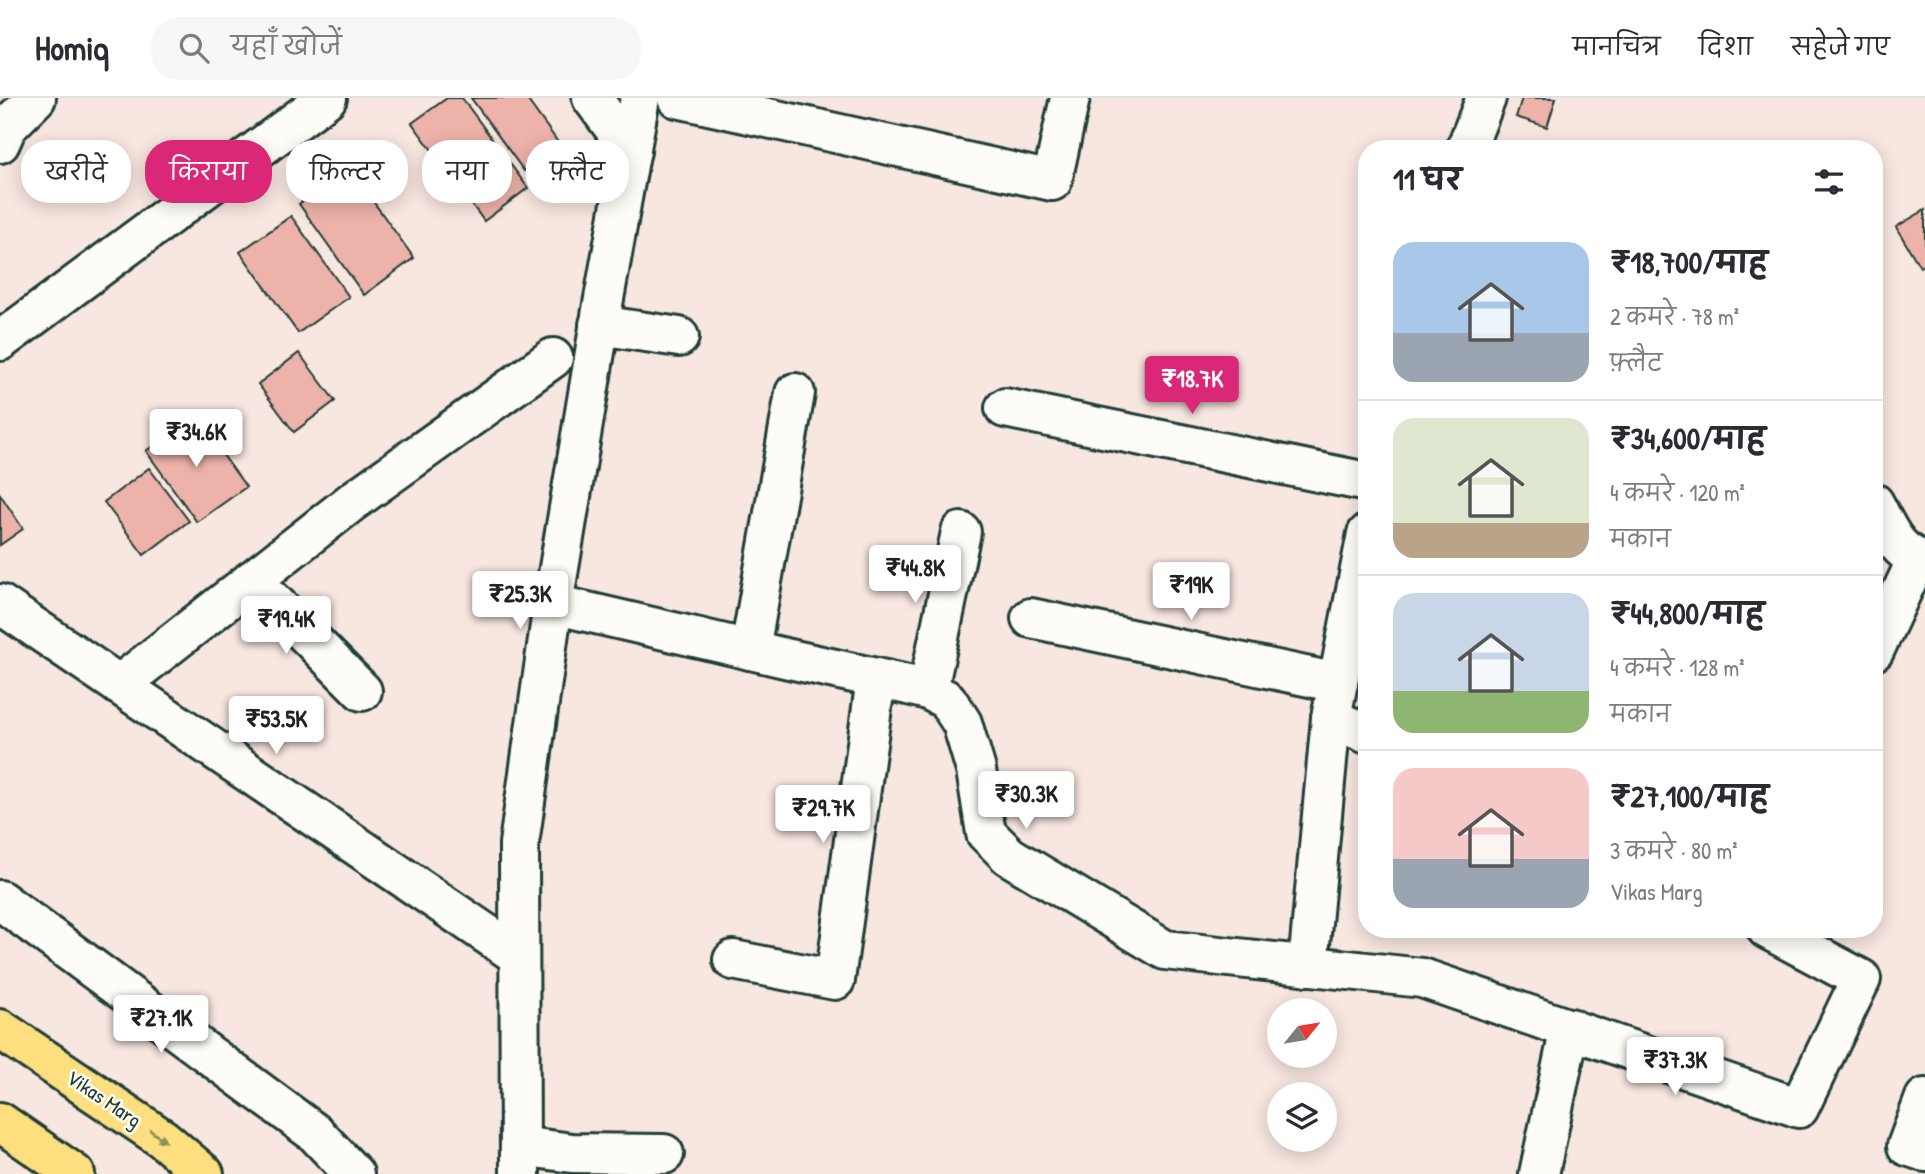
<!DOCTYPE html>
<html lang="hi">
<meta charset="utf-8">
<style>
body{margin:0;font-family:"Patrick Hand","Playpen Sans Deva",sans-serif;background:#f7f7f7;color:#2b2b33;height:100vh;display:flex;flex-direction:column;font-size:26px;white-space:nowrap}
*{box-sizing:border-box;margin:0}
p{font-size:23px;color:#7c7c81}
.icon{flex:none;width:38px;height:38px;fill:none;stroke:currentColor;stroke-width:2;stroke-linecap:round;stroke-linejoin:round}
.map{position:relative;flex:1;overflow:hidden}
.side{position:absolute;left:1358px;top:42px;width:525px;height:798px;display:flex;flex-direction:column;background:#fff;border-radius:28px;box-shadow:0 4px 18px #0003}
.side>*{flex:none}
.top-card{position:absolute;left:21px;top:42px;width:665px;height:63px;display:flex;gap:14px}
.needle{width:46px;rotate:60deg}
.tools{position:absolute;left:1267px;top:900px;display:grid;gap:14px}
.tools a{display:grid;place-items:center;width:70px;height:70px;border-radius:50%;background:#fff;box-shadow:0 4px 18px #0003;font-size:35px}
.price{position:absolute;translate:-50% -60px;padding:0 16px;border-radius:7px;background:#fff;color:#222;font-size:23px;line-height:46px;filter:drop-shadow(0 2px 4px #0008)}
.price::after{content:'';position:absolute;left:50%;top:42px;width:21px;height:16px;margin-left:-10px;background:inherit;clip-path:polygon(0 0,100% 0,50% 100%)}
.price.current{background:#db2777;color:#fff}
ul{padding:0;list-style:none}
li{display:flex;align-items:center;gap:21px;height:175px;padding:0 35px}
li+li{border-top:2px solid #e1e1e2}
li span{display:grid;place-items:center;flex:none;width:196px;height:140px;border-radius:21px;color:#555}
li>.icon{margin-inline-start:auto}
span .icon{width:84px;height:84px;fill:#fffc;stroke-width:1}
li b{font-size:30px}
h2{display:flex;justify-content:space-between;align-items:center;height:84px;padding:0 35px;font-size:30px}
.pill{padding:0 24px;border-radius:28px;background:#fff;box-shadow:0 4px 18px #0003;font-size:24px;line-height:63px}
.pill.current{background:#db2777;color:#fff}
header{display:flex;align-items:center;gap:42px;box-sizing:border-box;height:98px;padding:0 35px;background:#fff;border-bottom:2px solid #e1e1e2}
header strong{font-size:33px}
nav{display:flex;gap:38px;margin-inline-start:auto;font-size:24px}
.search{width:490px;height:63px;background:#f7f7f7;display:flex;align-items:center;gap:18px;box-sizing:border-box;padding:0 24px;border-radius:28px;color:#7c7c81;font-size:26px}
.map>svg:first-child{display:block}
.building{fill:#edb2a9;stroke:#1f3d34;stroke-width:2}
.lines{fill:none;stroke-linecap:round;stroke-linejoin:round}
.minor-casing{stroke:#1f3d34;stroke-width:44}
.major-casing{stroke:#1f3d34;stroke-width:44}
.minor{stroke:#fdfcf7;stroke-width:38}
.major{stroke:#fddf80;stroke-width:38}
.oneway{fill:#8e8e5a}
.labels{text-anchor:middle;stroke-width:5;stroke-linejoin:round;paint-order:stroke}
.street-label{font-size:21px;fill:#1f3d34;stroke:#fdfcf7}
</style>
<header>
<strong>Homiq</strong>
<div class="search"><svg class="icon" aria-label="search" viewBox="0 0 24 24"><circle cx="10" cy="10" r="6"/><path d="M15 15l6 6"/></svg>यहाँ खोजें</div>
<nav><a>मानचित्र</a><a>दिशा</a><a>सहेजे गए</a></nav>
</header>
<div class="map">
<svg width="1925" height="1076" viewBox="0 0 1925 1076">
<rect width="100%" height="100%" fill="#f8e6e0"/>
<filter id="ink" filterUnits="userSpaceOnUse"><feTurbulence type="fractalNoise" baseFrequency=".0143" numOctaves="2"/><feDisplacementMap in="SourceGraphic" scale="14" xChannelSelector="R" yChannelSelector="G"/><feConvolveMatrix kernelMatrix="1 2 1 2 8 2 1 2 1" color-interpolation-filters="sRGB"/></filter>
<g filter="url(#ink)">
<g class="building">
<path d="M447,0H462L528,90L484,123L412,25Z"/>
<path d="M471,0H526L560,47L524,73Z"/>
<path d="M1522,0H1556L1547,29L1516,19Z"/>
<path d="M349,70L414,160L364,197L299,106Z"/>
<path d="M1925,112V166L1920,169L1896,129Z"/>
<path d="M291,118L349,199L298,235L240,154Z"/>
<path d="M299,255L335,303L294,334L258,286Z"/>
<path d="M195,318L246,389L197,424L146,353Z"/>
<path d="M149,370L189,423L144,457L104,404Z"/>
<path d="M0,396L23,431L0,447Z"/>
</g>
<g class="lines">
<defs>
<g id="minor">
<path d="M592,0L631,53"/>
<path d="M677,0L1052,83L1070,0"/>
<path d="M0,45L7,29L36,0"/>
<path d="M1466,51L1486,0"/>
<path d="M599,227L679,239"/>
<path d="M0,243L327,0"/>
<path d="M1005,310L1367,384"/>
<path d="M1874,405C1887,429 1896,456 1925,463"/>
<path d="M252,482L362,593"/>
<path d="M0,506L519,858"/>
<path d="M553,506L785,560L908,587L928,592L947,602L962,625L976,672L986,735L1009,758L1165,852L1422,880L1799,1010L1861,881L1767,831"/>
<path d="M1031,520L1338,585"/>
<path d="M750,552L795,295"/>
<path d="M1874,553L1917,461"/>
<path d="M119,587L353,403L553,260"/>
<path d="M928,592L961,434"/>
<path d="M1331,620L1367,636"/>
<path d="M0,802L315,1035L354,1076"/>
<path d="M733,862L835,882L876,580"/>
<path d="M1308,868L1331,620L1367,436"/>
<path d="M1925,1000L1907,1048L1925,1054"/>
<path d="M520,1048L572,1055L664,1056"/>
<path d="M520,1076L519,746L553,506L602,212L640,0"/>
<path d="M1539,1076L1570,930"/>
</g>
<g id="major">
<path d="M0,931L163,1041L204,1076"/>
<path d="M0,1024L75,1076"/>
</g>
</defs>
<use href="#minor" class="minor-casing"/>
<use href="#major" class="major-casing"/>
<use href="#minor" class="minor"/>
<use href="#major" class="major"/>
</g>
<defs><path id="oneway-solid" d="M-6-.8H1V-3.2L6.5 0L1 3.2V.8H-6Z" transform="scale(1.75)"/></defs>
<use class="oneway" href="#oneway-solid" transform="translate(158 1038) rotate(36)"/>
</g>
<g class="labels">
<g class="street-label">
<text transform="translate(104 1001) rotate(34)" y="7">Vikas Marg</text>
</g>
</g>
</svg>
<div class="tools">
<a><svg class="needle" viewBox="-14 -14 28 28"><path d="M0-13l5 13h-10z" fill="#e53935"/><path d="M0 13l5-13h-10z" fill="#7c7c81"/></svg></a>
<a><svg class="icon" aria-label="layers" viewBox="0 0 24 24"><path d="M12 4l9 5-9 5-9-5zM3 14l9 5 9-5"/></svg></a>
</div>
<b class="price current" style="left:1192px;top:318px">₹18.7K</b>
<b class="price" style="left:196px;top:371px">₹34.6K</b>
<b class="price" style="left:915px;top:507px">₹44.8K</b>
<b class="price" style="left:1191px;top:524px">₹19K</b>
<b class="price" style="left:520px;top:533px">₹25.3K</b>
<b class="price" style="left:286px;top:558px">₹19.4K</b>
<b class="price" style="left:276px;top:658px">₹53.5K</b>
<b class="price" style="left:1026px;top:733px">₹30.3K</b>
<b class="price" style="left:823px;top:747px">₹29.7K</b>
<b class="price" style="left:161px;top:957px">₹27.1K</b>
<b class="price" style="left:1675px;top:999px">₹37.3K</b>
<div class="top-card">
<a class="pill">खरीदें</a>
<a class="pill current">किराया</a>
<a class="pill">फ़िल्टर</a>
<a class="pill">नया</a>
<a class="pill">फ़्लैट</a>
</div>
<section class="side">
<h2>11 घर<svg class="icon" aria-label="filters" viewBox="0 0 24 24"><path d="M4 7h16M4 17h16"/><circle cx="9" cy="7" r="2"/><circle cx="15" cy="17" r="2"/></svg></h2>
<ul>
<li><span style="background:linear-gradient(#a9c7e8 65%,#9aa5b1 0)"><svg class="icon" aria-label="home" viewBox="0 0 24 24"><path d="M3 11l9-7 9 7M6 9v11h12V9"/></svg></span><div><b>₹18,700/माह</b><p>2 कमरे · 78 m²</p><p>फ़्लैट</p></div></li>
<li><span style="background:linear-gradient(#dfe7d0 75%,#b9a48a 0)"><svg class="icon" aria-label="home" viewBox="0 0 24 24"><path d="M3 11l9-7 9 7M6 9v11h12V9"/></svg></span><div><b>₹34,600/माह</b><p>4 कमरे · 120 m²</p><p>मकान</p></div></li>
<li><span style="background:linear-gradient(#c9d6e8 70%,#8fb573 0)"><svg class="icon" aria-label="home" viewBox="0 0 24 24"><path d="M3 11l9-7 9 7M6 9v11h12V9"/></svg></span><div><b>₹44,800/माह</b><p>4 कमरे · 128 m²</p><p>मकान</p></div></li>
<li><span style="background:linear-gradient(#f6c9c9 65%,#9aa5b1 0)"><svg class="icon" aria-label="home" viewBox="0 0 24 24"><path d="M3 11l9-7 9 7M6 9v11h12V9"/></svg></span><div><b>₹27,100/माह</b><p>3 कमरे · 80 m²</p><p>Vikas Marg</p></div></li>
</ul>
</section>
</div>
